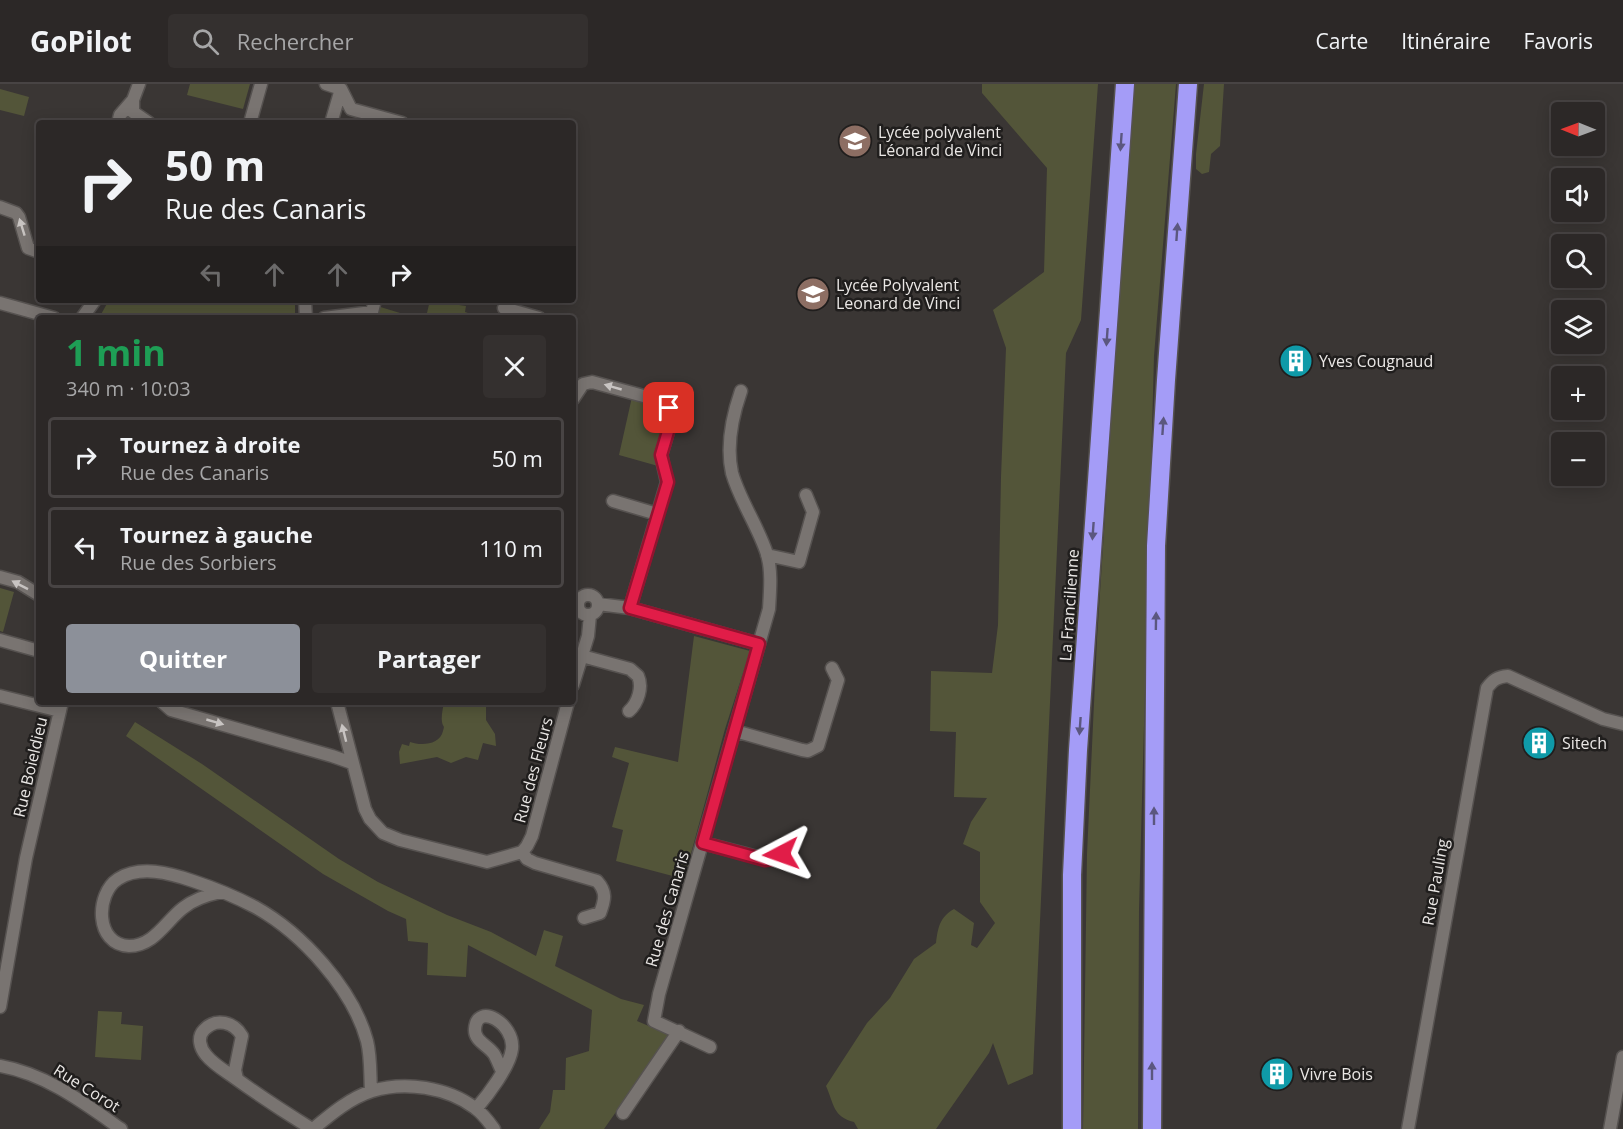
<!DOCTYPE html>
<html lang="fr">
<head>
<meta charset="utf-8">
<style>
  body { margin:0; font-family:"Open Sans",sans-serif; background:#34302f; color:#f1f3f6; height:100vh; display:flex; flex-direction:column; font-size:22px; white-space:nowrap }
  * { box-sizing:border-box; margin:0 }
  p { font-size:20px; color:#a6a6a7 }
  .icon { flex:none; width:33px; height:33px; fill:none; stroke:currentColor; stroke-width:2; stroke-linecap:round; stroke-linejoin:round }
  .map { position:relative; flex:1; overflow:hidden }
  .details { position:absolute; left:36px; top:231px; width:540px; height:390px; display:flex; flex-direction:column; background:#2c2827; border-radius:6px; box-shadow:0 3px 15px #0003,0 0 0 2px #484444 }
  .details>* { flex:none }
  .guide { position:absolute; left:36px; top:36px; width:540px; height:183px; border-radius:6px; box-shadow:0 3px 15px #0003,0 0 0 2px #484444; background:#2c2827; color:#f1f3f6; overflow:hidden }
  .needle { width:39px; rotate:271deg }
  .tools { position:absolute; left:1551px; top:18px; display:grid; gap:12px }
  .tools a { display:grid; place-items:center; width:54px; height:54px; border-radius:6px; background:#2c2827; box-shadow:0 3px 15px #0003,0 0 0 2px #484444; font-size:30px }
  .pin { position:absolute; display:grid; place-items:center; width:51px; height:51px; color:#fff; margin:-26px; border-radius:12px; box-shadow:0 3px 9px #0006 }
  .me { position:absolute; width:66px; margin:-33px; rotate:266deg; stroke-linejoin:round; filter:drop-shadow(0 0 4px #0008) }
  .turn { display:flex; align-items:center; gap:21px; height:126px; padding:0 30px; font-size:27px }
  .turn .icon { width:78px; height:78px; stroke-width:2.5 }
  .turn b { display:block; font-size:42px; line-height:51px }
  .lanes { display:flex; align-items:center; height:57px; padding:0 30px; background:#0003; justify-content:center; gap:30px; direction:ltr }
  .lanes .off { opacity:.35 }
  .round { display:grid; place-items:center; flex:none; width:63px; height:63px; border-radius:6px; background:#34302f }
  .headline { display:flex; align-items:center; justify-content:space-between; height:102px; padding:0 30px }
  h1 { font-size:36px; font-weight:700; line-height:45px; color:#1e9e55 }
  .primary-button { display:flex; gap:12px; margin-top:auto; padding:12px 30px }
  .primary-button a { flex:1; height:69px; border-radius:6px; background:#8c9099; color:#fff; font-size:24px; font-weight:700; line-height:69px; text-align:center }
  .primary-button a+a { background:#34302f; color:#f1f3f6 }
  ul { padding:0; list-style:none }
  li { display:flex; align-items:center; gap:18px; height:81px; margin:0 12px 9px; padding:0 18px; border:3px solid #484444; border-radius:6px }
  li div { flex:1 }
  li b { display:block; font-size:22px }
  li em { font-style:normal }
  header { display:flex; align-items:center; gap:36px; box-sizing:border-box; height:84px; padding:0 30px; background:#2c2827; border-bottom:2px solid #484444 }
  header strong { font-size:28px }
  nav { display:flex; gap:33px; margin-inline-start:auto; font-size:21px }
  .search { width:420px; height:54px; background:#34302f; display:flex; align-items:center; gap:15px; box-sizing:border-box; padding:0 21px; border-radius:6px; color:#a6a6a7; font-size:22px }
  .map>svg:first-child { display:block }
  .green { fill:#535539 }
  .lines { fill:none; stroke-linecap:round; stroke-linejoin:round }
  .street-casing { stroke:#565250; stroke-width:15 }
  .highway-casing { stroke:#565250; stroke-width:21 }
  .street { stroke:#797471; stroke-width:12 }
  .highway { stroke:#a49cf7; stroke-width:18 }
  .oneway { fill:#5b577f }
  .oneway2 { fill:#c8c4c2 }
  .route-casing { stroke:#92132f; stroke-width:15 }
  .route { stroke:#e11d48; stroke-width:10 }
  .labels { text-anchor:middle; stroke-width:5; stroke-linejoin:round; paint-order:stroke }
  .poi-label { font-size:16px; fill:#eae7e5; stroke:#201e1d; text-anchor:start }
  .street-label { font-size:16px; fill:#eae7e5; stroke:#201e1d }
</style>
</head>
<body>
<header>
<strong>GoPilot</strong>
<div class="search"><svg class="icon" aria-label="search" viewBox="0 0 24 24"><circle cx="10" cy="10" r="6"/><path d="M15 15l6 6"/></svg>Rechercher</div>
<nav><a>Carte</a><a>Itinéraire</a><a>Favoris</a></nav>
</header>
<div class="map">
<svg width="1623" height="1045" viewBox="0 0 1623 1045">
  <rect width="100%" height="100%" fill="#3a3634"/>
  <path class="green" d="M190,0H250L243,25L187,11Z
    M982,0H1098L1081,236L1066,269L1033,990L1008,1001L993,959L989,969L936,1045H858L854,1038C833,1033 834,1020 826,1002L867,939L890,914L914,875L936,859C938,843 940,833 954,825L974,839L971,861L977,864L995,839L980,818V768L963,760L971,738L987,714L954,713L956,648L930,647L931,587L992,589L998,541L1001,393L1006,264L993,226L1044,188L1047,84L982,9Z
    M1133,0H1176L1154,272L1139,826L1138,1045H1083L1087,770L1097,555Z
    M1204,0H1224L1220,62L1211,70L1209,88L1202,90L1196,85V70Z
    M0,5L29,13L24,32L0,26Z
    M109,216H295V234H99Z
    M430,216H460L459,221L466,222L465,228L474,231L473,234H376L372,228L374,221L413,233L427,229Z
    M632,313C641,316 653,317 660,321C672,329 660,369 658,382L619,371Z
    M0,504L14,508L3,548L0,547Z
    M694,552L750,567L725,645L684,795L616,777L623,746L612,743L629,679L612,673L615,663L678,678Z
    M444,618H486V636L495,650L496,662L483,659L478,676L466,673L451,679L437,673L400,680L399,668L402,660L409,662L410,658C421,662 440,661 443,647C445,640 443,644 442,638C441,632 443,624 444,618Z
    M135,638L202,680L339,775L378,798L447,831L491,848L536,872L544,846L563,852L555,882L621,915L644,921L637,937L670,951L604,1045H539L550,1028L553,1006H565L566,974L589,967L592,926L468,861L466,893L427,891L428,859L408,857L406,835L388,827L323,790L126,652Z
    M98,927L122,928L121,940L143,942L141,976L95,973Z"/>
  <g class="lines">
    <g class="street-casing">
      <path id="street" d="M139,0L133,16V28L149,39
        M326,0L341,5L351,25L402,39
        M118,39L120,31L133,16
        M250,39L261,0
        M331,39L341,5
        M0,123L16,129L19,133L28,164L39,168
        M305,216L306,234
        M0,219L54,234
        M504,224L539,234
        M372,228L375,216
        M82,234L95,216
        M324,234L372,228
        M573,315L583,300L592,298L662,317L669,324L672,334L661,371L667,398L630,524
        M613,417L657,430
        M767,471L799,478L813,428L806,411
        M0,493L18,498L39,511
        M578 521a10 10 0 1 1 20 0a10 10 0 1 1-20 0Z
        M598,520L630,524L759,560
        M0,556L39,567
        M582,572L630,585L638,592C643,603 638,619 629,627
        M573,601L588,552L590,531
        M0,612L60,627
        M162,618L171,626L332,672L352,679
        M337,618L365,725L370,735L383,749L400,756L487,778L522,768L527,762L532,752L568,618
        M735,647L802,666L808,667L818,662L838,596L832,584
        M703,759L765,775H773L781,770
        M522,768L527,775L535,779L597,797C607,808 605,816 600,829L584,834
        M221,808C207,811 194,815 183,824C166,837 154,862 129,862C95,861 95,810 118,795C140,781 170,789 193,797C214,804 236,813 255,823C302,849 353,905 367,957C371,973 370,991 371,1007
        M0,923L26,774L62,618
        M710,963L654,937L659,910L769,525C770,508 772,487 767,470C758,442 740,417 732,389C726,362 732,333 741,307
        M0,982C46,990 84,1019 121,1045
        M237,995L235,986L242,952C234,938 216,933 204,946C197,953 200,964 206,971C213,980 225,987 235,994C260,1012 286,1029 312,1045
        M476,1025C488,1011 510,982 512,965C515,940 477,917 475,945C474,957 488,961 494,970C497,975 499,981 502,987
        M623,1029L679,947
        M313,1045C331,1030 350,1014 372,1007C405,997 447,1003 475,1024C482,1029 489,1038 494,1045
        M1408,1045L1487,604C1493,596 1497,593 1508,592L1603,635L1623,640
        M1610,1045L1623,973"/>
    </g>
    <g class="highway-casing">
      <path id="highway" d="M1072,1045V791L1078,666L1125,0
        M1152,1045L1156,462L1166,296L1188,0"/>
    </g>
    <use href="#street" class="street"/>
    <use href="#highway" class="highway"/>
  </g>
  <defs><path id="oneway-solid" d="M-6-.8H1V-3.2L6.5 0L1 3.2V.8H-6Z" transform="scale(1.5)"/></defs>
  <g class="oneway">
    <use href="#oneway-solid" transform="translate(1121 58) rotate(94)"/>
    <use href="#oneway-solid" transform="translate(1177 148) rotate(-86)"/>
    <use href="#oneway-solid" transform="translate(1107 253) rotate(94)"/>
    <use href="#oneway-solid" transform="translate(1163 342) rotate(-86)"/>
    <use href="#oneway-solid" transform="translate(1093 447) rotate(94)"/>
    <use href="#oneway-solid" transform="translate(1156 537) rotate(-89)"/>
    <use href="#oneway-solid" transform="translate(1080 642) rotate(94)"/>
    <use href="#oneway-solid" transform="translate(1154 732) rotate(-90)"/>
    <use href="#oneway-solid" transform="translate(1152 987) rotate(-90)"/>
  </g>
  <g class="oneway2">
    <use href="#oneway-solid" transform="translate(22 143) rotate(-107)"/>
    <use href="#oneway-solid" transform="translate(613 303) rotate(-164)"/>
    <use href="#oneway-solid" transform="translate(20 501) rotate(-153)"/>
    <use href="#oneway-solid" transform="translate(215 638) rotate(16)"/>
    <use href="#oneway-solid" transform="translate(344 649) rotate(-104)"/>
  </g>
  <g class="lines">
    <g class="route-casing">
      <path id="route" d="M669,324L672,334L661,371L668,398L630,524L759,560L703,759L765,776L773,775L781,770"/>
    </g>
    <use href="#route" class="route"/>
  </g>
  <defs>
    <g id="school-disc" transform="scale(1.725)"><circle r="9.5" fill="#8d6e63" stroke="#201e1d"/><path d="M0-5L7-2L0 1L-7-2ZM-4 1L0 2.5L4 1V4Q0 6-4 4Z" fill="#fff"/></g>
    <g id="building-disc" transform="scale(1.725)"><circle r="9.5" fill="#0f9aa8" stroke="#201e1d"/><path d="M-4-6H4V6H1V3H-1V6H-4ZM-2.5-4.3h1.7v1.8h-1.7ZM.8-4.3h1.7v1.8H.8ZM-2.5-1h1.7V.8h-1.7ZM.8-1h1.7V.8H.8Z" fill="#fff"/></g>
  </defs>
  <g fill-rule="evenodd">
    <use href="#school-disc" x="855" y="57"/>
    <use href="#school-disc" x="813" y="210"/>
    <use href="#building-disc" x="1296" y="277"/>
    <use href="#building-disc" x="1539" y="659"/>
    <use href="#building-disc" x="1277" y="990"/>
  </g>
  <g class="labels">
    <g class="poi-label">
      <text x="878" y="54">Lycée polyvalent<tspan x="878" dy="18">Léonard de Vinci</tspan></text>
      <text x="836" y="207">Lycée Polyvalent<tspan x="836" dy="18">Leonard de Vinci</tspan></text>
      <text x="1319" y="283">Yves Cougnaud</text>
      <text x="1562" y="665">Sitech</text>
      <text x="1300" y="996">Vivre Bois</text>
    </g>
    <g class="street-label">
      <text transform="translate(1069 521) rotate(-86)" y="6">La Francilienne</text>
      <text transform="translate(30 683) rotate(-77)" y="6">Rue Boieldieu</text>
      <text transform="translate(533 686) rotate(-75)" y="6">Rue des Fleurs</text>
      <text transform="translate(1435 798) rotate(-80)" y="6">Rue Pauling</text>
      <text transform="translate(667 825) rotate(-74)" y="6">Rue des Canaris</text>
      <text transform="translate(87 1004) rotate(32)" y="6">Rue Corot</text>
    </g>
  </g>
</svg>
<div class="tools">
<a><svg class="needle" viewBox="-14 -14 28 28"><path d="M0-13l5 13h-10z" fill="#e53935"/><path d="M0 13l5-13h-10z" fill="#a6a6a7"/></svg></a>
<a><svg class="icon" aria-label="sound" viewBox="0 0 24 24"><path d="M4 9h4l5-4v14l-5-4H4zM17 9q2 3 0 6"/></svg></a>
<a><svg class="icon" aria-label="search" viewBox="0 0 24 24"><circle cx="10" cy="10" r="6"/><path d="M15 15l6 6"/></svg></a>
<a><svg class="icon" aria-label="layers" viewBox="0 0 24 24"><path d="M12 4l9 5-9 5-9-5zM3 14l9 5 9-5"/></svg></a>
<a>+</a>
<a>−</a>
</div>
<div class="pin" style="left:669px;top:324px;background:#d93025"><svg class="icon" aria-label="arrive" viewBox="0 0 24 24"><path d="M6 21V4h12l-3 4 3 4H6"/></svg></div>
<svg class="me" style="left:781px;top:770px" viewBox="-20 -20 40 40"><path d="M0-17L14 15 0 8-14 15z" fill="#e11d48" stroke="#fff" stroke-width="4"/></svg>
<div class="guide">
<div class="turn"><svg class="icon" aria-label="right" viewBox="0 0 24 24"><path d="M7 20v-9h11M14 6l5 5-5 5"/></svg><div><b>50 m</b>Rue des Canaris</div></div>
<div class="lanes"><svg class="icon off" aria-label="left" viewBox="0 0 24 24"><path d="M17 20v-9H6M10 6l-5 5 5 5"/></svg><svg class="icon off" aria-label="ahead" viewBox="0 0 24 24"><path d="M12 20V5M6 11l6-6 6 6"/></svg><svg class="icon off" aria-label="ahead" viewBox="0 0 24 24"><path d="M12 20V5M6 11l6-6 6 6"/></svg><svg class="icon" aria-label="right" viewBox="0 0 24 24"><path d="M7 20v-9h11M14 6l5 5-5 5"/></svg></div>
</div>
<section class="details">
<div class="headline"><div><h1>1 min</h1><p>340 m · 10:03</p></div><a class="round"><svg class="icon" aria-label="close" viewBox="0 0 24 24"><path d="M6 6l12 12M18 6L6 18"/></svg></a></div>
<ul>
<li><svg class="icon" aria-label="right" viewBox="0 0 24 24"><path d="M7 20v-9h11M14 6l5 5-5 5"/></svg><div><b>Tournez à droite</b><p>Rue des Canaris</p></div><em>50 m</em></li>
<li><svg class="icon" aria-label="left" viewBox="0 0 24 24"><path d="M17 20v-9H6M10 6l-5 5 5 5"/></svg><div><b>Tournez à gauche</b><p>Rue des Sorbiers</p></div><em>110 m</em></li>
</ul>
<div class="primary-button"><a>Quitter</a><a>Partager</a></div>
</section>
</div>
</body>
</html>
